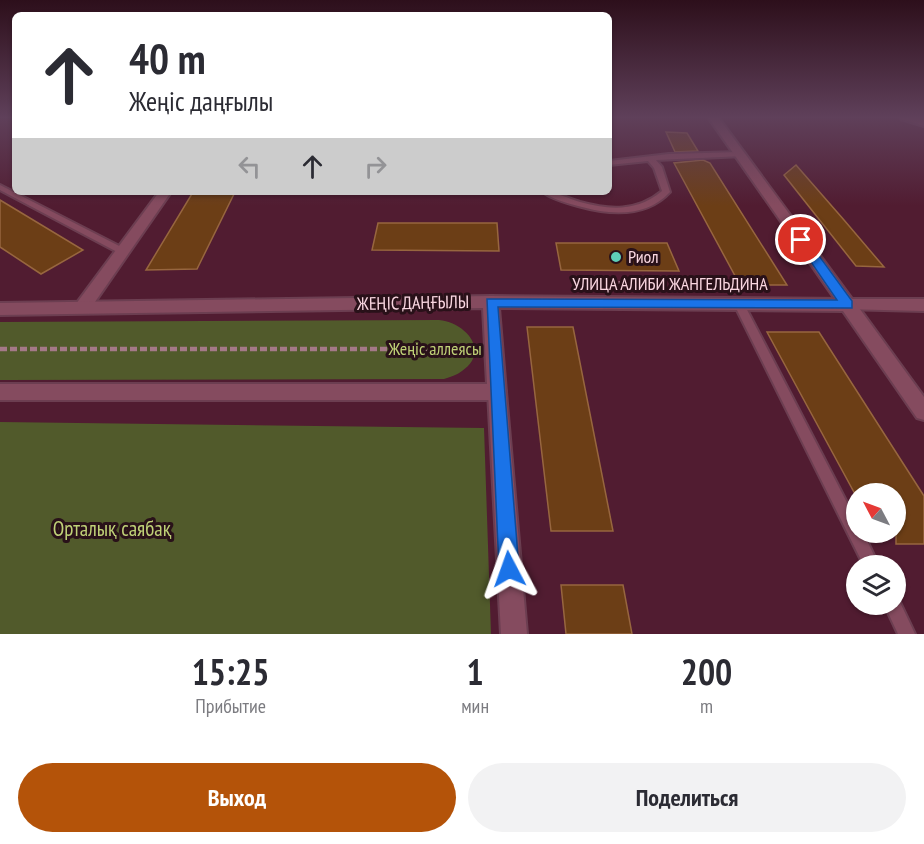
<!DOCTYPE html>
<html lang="ru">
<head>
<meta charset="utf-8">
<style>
  body { margin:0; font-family:"PT Sans Narrow",sans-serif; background:#f2f2f3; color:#2b2b33; height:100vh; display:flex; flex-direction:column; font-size:22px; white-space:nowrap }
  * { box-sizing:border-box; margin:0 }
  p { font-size:20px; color:#7c7c81 }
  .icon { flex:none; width:33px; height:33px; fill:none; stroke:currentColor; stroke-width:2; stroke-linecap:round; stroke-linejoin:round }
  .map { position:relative; height:634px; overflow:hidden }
  .panel { display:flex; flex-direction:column; background:#fff; flex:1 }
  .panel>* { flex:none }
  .guide { position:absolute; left:12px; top:12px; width:600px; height:183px; border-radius:9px; box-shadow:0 2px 4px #0004; background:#fff; color:#2b2b33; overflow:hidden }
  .needle { width:39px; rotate:311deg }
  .fabs { position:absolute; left:846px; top:483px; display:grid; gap:12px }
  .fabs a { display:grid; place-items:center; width:60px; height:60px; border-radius:50%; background:#fff; box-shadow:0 2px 4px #0004; font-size:30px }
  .pin { position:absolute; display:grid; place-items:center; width:51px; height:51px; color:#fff; margin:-26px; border:3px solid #fff; border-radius:50%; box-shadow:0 2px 6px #0007 }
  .me { position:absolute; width:66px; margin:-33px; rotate:356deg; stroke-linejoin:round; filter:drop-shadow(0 0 4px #0008) }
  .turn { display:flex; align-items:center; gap:21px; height:126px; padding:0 18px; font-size:27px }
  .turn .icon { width:78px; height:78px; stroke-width:2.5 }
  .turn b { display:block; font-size:42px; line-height:51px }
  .lanes { display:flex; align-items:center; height:57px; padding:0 18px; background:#0003; justify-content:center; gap:30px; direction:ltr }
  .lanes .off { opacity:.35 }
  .eta { display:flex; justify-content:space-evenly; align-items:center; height:102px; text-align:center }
  .eta b { font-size:36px; font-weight:600; line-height:42px }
  .action { display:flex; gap:12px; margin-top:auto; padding:12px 18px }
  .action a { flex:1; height:69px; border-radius:36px; background:#b45309; color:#fff; font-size:24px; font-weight:600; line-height:69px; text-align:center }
  .action a+a { background:#f2f2f3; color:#2b2b33 }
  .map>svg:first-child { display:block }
  .green { fill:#515a2b }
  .building { fill:#6c3e16; stroke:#97663f; stroke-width:1.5 }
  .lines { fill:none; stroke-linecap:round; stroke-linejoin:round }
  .service-casing { stroke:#6c3e51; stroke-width:4 }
  .minor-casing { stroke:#6c3e51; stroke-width:4 }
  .tertiary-casing { stroke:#6c3e51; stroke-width:4 }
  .secondary-casing { stroke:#6c3e51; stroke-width:4 }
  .path-far1 { stroke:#a57988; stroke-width:3; stroke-dasharray:4.5 2; stroke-linecap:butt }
  .path { stroke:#a57988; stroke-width:4.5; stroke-dasharray:7 3; stroke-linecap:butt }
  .service { fill:#854b5f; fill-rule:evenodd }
  .minor { fill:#854b5f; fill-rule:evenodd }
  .tertiary { fill:#854b5f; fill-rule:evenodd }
  .secondary { fill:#854b5f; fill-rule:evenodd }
  .route { fill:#1a73e8; stroke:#114b97; stroke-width:1.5 }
  .poi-dot { fill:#5eceb8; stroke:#291119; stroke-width:2 }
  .labels { text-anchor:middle; stroke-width:6; stroke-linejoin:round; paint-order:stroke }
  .poi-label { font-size:18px; fill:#fad7e1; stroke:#291119; text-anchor:start }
  .street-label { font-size:18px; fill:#fad7e1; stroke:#291119 }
  .park-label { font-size:18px; fill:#bfd177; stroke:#291119 }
  .near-park-label { font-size:21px; fill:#bfd177; stroke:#291119 }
</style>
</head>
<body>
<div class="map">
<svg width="924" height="634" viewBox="0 0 924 634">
  <rect width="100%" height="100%" fill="#511c31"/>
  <path class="green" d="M439,320C467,323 490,352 462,371C457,375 450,377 444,379L0,380V322Z
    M0,422L484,428L491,634H0Z"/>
  <path class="building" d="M666,132L687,133L698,151L675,152Z
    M703,160L710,163L787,285H740L674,163Z
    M796,165L844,220L884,267L856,266L784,175Z
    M193,192H235L197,269L146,270Z
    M0,200L83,250L41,274L0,247Z
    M378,223H497L499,251L372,250Z
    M556,243H667L679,271L561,270Z
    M527,327H573L613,531H551Z
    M767,332H819L924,496V544H896V494H855Z
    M561,585H623L632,634H566Z"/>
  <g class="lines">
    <g class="service-casing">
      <path id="service" d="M740,152L744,154L743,156L656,160L662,167L670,192C646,218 610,215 578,206C566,203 552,199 543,192C556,192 567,198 580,202C609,210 637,212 662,191L654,168L648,161L609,165V161L669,154Z
        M0,185L127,250L129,252L127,254H121L0,190Z
        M739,300L744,304L856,520V532H863L879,566H864L734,304Z
        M896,597L898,598L915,634H898L884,604H896Z"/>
    </g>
    <g class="minor-casing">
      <path id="minor" d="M900,117L924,120V126L901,119Z
        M159,192H171L88,312H76L74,308L76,304Z"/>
    </g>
    <g class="tertiary-casing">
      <path id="tertiary" d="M708,117H718L852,299H924V311L842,309Z
        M497,384L504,386L506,392L527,634H501L488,392L490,386Z"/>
    </g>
    <g class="secondary-casing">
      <path id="secondary" d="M491,296L848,299L854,301L924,397V420L917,418L843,311L499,308L506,392L504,398L497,400H0V384H487L483,308L0,315V303Z"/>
    </g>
    <path class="path-far1" d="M586,282L642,283"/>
    <path class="path" d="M0,349H473"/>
    <use href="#service" class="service"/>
    <use href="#minor" class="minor"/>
    <use href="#tertiary" class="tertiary"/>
    <use href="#secondary" class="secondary"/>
  </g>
  <linearGradient id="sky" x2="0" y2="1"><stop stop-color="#2d0f1b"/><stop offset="0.57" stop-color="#5f405a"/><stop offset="1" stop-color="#5f405a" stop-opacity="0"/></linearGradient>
  <rect width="924" height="206" fill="url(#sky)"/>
  <path class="route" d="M801,237L806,238L852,301V308L498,307L519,569L516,576L509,579L502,576L499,569L487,299L837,300L796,240Z"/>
  <circle class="poi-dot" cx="616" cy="257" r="6"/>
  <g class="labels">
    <g class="poi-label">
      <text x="628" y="263">Риол</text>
    </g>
    <g class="street-label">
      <text x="670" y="290">УЛИЦА АЛИБИ ЖАНГЕЛЬДИНА</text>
      <text transform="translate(413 303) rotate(-1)" y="6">ЖЕҢІС ДАҢҒЫЛЫ</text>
    </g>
    <g class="park-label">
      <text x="435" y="355">Жеңіс аллеясы</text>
    </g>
    <g class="near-park-label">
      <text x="112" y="536">Орталық саябақ</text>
    </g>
  </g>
</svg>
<div class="fabs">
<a><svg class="needle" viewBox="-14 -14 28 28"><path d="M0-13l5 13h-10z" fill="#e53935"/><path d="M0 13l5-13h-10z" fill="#7c7c81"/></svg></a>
<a><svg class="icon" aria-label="layers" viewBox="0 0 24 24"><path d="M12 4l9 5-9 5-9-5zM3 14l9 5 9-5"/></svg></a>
</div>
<div class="pin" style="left:801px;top:240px;background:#d93025"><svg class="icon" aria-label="arrive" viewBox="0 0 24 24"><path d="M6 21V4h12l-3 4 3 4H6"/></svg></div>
<svg class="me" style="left:509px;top:569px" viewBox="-20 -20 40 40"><path d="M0-17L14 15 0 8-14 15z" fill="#1a73e8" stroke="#fff" stroke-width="4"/></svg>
<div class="guide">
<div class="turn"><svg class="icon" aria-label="ahead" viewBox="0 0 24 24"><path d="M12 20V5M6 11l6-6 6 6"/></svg><div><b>40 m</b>Жеңіс даңғылы</div></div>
<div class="lanes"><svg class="icon off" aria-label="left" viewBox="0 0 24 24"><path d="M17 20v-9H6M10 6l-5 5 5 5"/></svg><svg class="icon" aria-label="ahead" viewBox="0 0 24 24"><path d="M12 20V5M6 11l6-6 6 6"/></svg><svg class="icon off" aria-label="right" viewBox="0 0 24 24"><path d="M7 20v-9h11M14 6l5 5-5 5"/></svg></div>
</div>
</div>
<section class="panel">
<div class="eta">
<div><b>15:25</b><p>Прибытие</p></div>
<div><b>1</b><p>мин</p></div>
<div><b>200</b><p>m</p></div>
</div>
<div class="action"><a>Выход</a><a>Поделиться</a></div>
</section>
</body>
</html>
